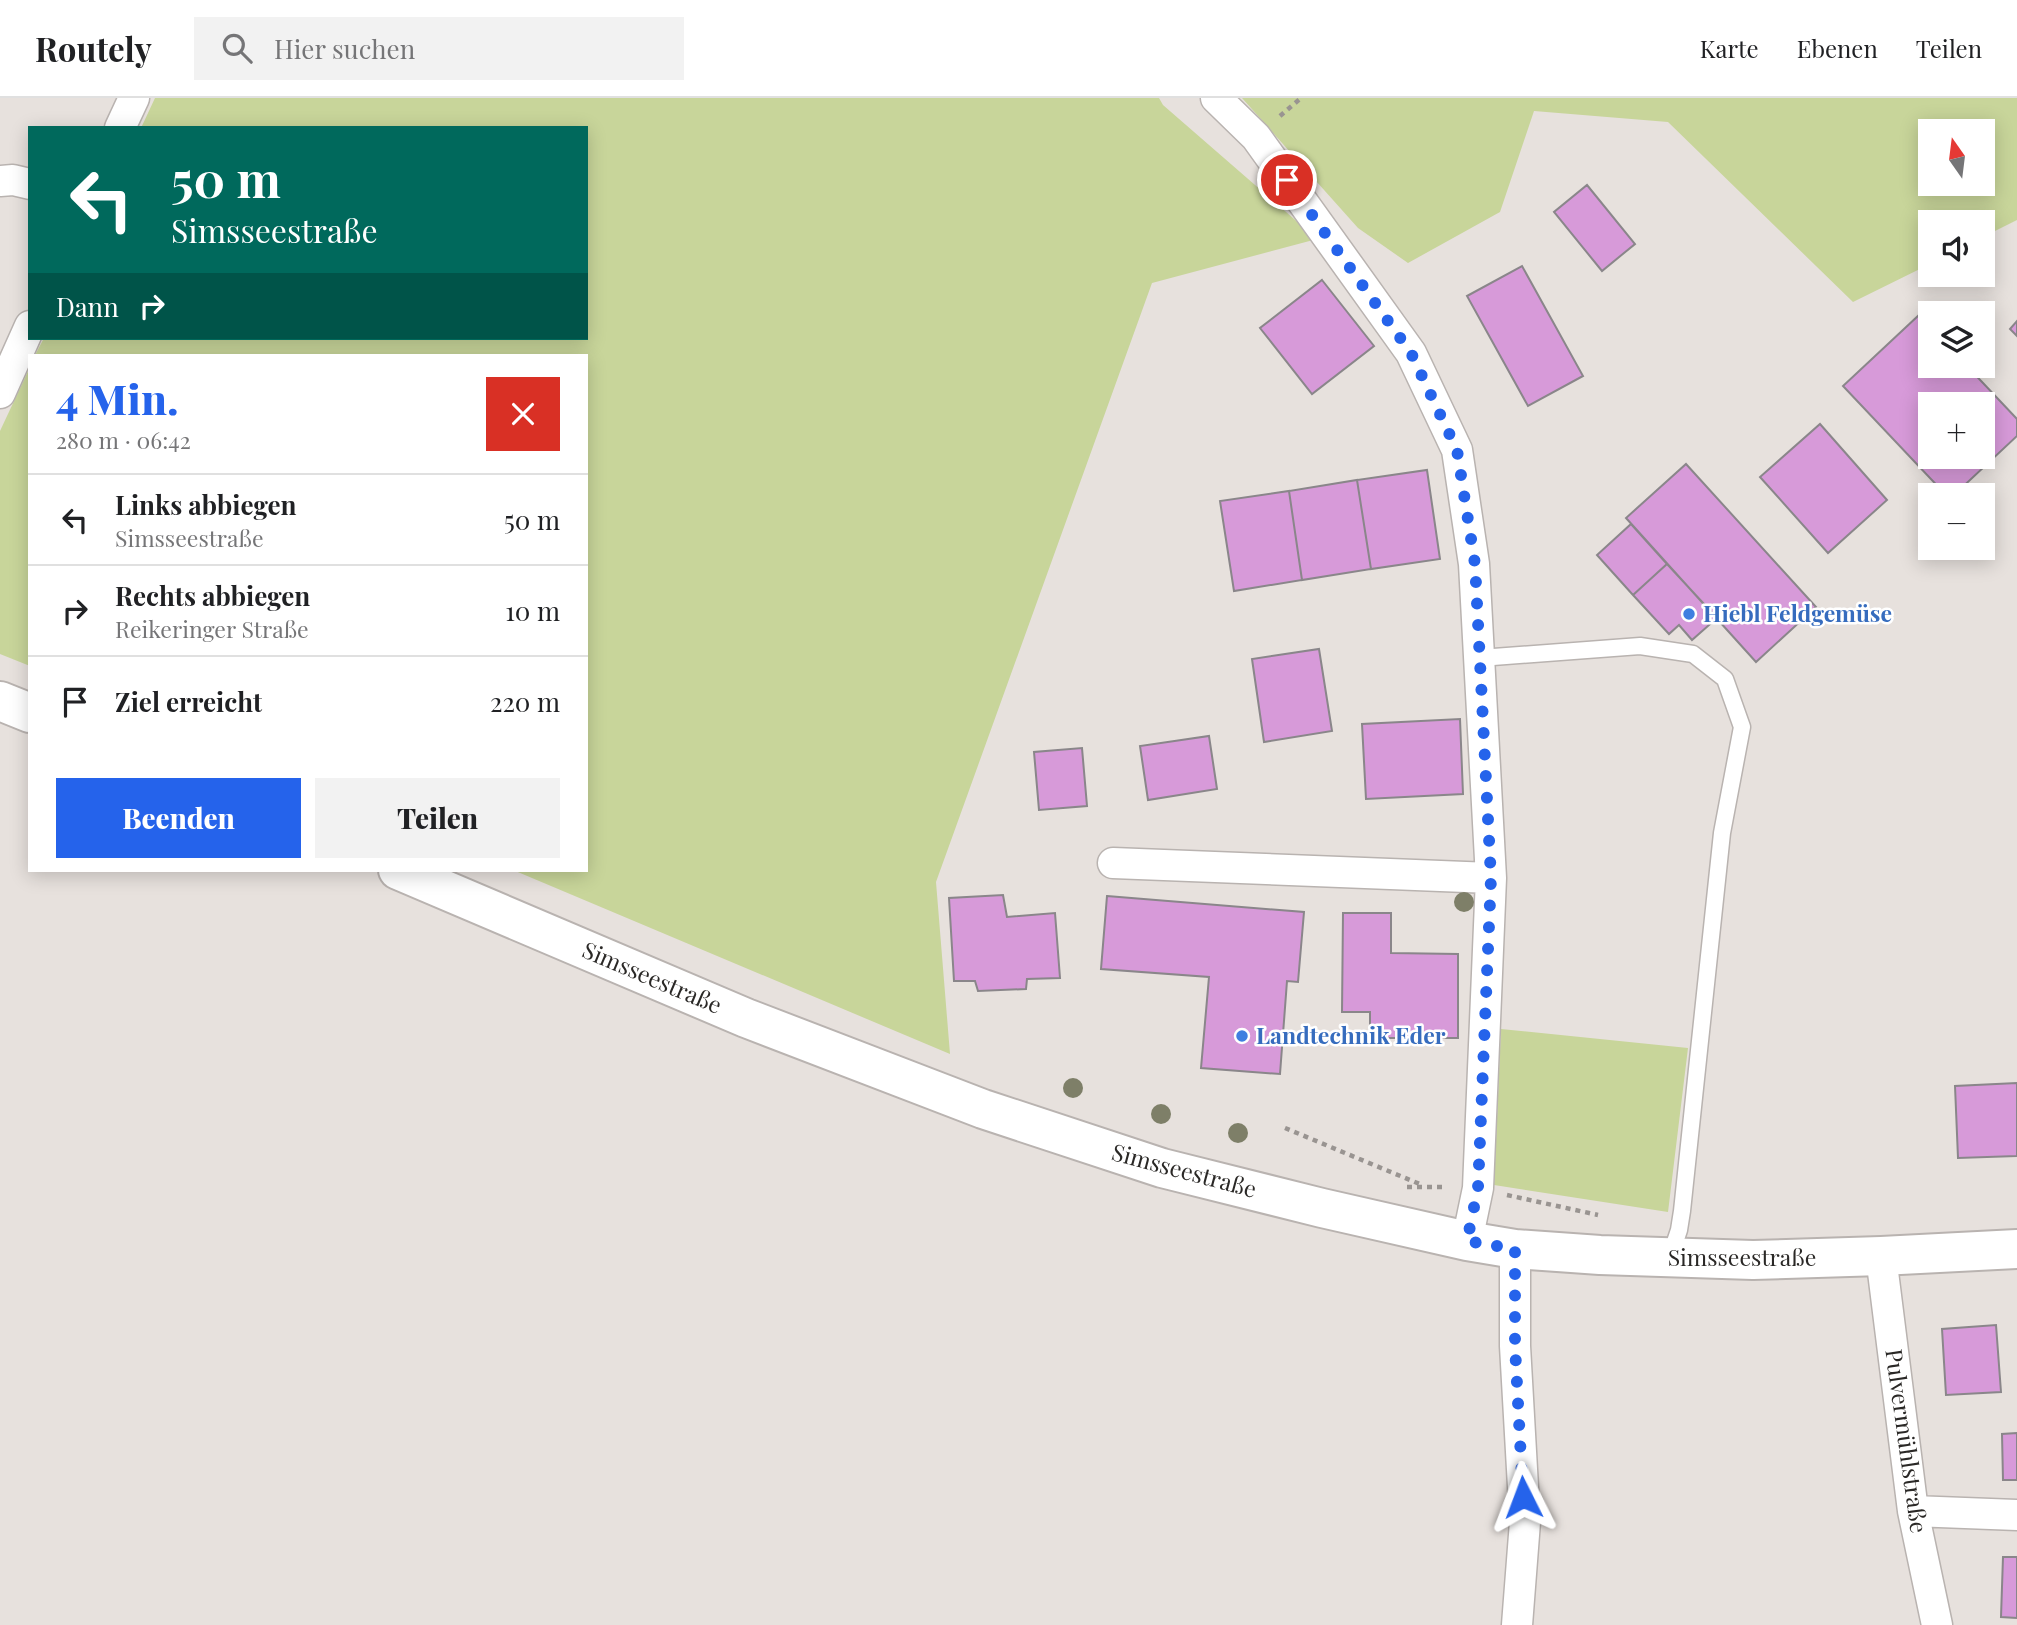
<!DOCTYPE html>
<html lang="de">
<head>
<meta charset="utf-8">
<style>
  body { margin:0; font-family:"Playfair Display",serif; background:#f2f2f2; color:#202124; height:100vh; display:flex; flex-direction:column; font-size:26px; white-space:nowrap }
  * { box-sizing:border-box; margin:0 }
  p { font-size:23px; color:#757577 }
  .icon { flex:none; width:38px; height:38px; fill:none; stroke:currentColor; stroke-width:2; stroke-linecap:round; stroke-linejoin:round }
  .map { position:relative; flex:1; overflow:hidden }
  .details { position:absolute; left:28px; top:256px; width:560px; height:518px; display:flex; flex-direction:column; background:#fff; border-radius:0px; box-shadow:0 4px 18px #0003 }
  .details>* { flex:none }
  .hud { position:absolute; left:28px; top:28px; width:560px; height:214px; border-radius:0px; box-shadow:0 4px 18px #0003; background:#00695c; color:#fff; overflow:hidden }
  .needle { width:46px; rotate:346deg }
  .controls { position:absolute; left:1918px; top:21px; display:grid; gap:14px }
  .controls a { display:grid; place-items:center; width:77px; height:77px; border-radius:0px; background:#fff; box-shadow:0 4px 18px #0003; font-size:35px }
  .pin { position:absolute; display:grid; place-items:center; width:60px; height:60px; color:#fff; margin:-30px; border:4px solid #fff; border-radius:50%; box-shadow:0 2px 7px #0007 }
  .me { position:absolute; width:77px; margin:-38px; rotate:357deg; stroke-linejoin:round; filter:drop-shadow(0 0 5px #0008) }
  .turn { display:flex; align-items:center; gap:24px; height:147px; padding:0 28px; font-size:32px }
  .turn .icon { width:91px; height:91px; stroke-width:2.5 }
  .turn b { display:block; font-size:49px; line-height:60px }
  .then { display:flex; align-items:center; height:66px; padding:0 28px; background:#0003; gap:14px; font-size:26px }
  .round { display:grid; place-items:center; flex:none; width:74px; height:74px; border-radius:0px; background:#f2f2f2 }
  .headline { display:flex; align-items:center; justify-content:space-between; height:119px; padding:0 28px }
  h1 { font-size:42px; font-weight:800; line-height:52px; color:#2563eb }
  .action { display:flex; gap:14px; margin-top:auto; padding:14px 28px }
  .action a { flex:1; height:80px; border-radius:0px; background:#2563eb; color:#fff; font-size:28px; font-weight:800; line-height:80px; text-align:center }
  .action a+a { background:#f2f2f2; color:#202124 }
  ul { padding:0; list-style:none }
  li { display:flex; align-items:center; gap:21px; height:91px; padding:0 28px; border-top:2px solid #e0e0e0 }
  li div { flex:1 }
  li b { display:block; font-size:26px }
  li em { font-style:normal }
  header { display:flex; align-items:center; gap:42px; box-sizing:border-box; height:98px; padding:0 35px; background:#fff; border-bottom:2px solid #e0e0e0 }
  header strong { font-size:33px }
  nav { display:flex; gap:38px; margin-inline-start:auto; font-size:24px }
  .search { width:490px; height:63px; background:#f2f2f2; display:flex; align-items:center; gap:18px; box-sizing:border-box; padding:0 24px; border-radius:0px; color:#757577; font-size:26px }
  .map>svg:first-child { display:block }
  .green { fill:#c8d59a; fill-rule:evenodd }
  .building { fill:#d79ad9; stroke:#8a868a; stroke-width:2; fill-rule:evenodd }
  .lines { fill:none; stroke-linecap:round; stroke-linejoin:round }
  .service-casing { stroke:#b9b3b0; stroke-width:19 }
  .minor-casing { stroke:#b9b3b0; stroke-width:33 }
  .secondary-casing { stroke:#b9b3b0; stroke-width:42 }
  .path { stroke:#999491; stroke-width:4.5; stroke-dasharray:5 5; stroke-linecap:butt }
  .service { stroke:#fff; stroke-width:16 }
  .minor { stroke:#fff; stroke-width:30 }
  .secondary { stroke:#fff; stroke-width:38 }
  .tree { fill:#7e7f68 }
  .route { stroke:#2563eb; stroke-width:12; stroke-dasharray:0 21.6 }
  .shop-dot { fill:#3f7fe0; stroke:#fff; stroke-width:2.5 }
  .labels { text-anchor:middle; stroke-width:5; stroke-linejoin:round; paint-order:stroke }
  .shop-label { font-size:23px; font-weight:bold; fill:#366cbe; stroke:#fff; text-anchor:start }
  .street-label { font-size:23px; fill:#2a2826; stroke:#fff }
</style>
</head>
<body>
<header>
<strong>Routely</strong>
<div class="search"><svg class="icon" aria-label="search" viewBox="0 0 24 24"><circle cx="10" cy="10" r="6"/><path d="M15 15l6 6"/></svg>Hier suchen</div>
<nav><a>Karte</a><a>Ebenen</a><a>Teilen</a></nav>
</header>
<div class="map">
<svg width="2017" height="1527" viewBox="0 0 2017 1527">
  <rect width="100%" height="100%" fill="#e7e1dd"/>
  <path class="green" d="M155,0H1159L1163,7L1317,141L1152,185L936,784L950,956L513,772H586V257H35L44,240H586V30H141Z
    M1242,0H2017V122L1983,139V124H1930V166L1853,204L1668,24L1534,13L1500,114L1408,165L1358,130ZM1930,33H1983V86H1930Z
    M30,269V568L0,556V333Z
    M1501,931L1688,950L1668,1114L1494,1087Z"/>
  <path class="building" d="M1587,87L1635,146L1602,173L1554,114Z
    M1522,168L1583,278L1528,308L1467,198Z
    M1322,182L1374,248L1312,296L1260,230Z
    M1919,217L1930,229V268H1967L2017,321V338L1954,397H1946L1843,288ZM1930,306H1983V359H1930Z
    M2017,223V238L2010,231Z
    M1820,326L1887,402L1828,455L1760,379Z
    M1686,366L1816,509L1756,564L1626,420Z
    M1427,372L1440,461L1371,471L1357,382Z
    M1357,382L1371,471L1302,482L1289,393Z
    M1289,393L1302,482L1234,493L1220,403Z
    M1631,426L1667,466L1633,497L1597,457Z
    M1667,466L1717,520L1692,542L1679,527L1669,536L1633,497Z
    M1319,551L1332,633L1264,644L1252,561Z
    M1460,621L1463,696L1366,701L1362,626Z
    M1209,638L1217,691L1148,702L1140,648Z
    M1082,650L1087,708L1039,712L1034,654Z
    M1003,797L1007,819L1055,815L1060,880L1027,881L1026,891L978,893L975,883H954L949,800Z
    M1107,798L1304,814L1298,884L1287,883L1280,976L1201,970L1209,879L1101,871Z
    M1343,815H1391V855L1458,856V940H1370V914H1342Z
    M2017,985V1058L1958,1060L1955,988Z
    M1996,1227L2001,1294L1946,1297L1942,1231Z
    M2017,1335V1382H2003L2002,1336Z
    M2003,1459H2017V1520L2001,1519Z"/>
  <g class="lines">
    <g class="service-casing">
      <path id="service" d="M1480,560L1640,548L1693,556L1725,581L1742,629L1722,735L1682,1113L1679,1132L1670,1159"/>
    </g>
    <g class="minor-casing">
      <path id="minor" d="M1216,0L1256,39L1411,255L1457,352L1474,466L1491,780L1478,1090L1467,1143
        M120,30L134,0
        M0,83L13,82L30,86
        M0,295L30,228
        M1113,765L1491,780
        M1515,1151V1248L1525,1424L1517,1527
        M1881,1158L1913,1413L1937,1527
        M1913,1413L2017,1417"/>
    </g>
    <g class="secondary-casing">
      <path id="secondary" d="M0,603L30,615
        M398,772L746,920L983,1011L1162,1070L1322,1110L1467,1143L1515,1151L1600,1157L1753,1162L1881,1158L2017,1151"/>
    </g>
    <path class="path" d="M1280,18L1301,0
      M1285,1030L1422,1087
      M1407,1089H1447
      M1507,1097L1598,1117"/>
    <use href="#service" class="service"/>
    <use href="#minor" class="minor"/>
    <use href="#secondary" class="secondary"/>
  </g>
  <g class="tree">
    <circle cx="1464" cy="804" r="10"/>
    <circle cx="1073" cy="990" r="10"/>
    <circle cx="1161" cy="1016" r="10"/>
    <circle cx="1238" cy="1035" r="10"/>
  </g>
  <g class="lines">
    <path class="route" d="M1287,82L1411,255L1457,352L1475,466L1491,780L1478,1090L1467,1143L1515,1151V1248L1523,1399"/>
  </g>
  <g class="shop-dot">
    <circle cx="1689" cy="516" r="7"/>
    <circle cx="1242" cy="938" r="7"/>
  </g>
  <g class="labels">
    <g class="shop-label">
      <text x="1703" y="524">Hiebl Feldgemüse</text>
      <text x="1256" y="946">Landtechnik Eder</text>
    </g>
    <g class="street-label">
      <text transform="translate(652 880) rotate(23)" y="8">Simsseestraße</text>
      <text transform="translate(1184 1073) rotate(15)" y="8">Simsseestraße</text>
      <text x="1742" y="1168">Simsseestraße</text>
      <text transform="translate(1906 1343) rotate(82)" y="8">Pulvermühlstraße</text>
    </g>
  </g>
</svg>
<div class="controls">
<a><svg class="needle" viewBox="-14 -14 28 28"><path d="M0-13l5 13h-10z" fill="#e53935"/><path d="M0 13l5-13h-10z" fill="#757577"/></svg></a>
<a><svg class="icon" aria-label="sound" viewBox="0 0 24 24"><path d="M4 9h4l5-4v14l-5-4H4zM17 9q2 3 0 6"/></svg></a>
<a><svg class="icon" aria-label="layers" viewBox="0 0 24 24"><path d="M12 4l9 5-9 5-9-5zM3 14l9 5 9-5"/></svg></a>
<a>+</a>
<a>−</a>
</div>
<div class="pin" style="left:1287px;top:82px;background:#d93025"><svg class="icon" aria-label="arrive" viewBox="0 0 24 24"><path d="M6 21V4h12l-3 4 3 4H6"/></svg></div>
<svg class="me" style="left:1523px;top:1399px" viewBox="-20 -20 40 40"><path d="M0-17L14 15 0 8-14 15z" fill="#2563eb" stroke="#fff" stroke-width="4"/></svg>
<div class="hud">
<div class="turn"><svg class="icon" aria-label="left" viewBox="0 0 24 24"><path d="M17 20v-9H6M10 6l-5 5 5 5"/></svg><div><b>50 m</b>Simsseestraße</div></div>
<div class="then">Dann<svg class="icon" aria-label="right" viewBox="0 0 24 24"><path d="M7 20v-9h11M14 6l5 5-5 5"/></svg></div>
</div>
<section class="details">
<div class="headline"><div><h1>4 Min.</h1><p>280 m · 06:42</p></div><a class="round" style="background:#d93025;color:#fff"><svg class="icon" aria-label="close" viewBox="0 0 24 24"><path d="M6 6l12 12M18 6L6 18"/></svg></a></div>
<ul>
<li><svg class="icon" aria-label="left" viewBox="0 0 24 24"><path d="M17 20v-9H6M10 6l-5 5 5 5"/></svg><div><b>Links abbiegen</b><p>Simsseestraße</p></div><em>50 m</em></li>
<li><svg class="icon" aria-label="right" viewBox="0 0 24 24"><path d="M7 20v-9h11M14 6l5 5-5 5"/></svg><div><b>Rechts abbiegen</b><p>Reikeringer Straße</p></div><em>10 m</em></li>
<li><svg class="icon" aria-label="arrive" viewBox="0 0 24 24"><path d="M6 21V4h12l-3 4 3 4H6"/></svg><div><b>Ziel erreicht</b></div><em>220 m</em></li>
</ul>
<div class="action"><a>Beenden</a><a>Teilen</a></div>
</section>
</div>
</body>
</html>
